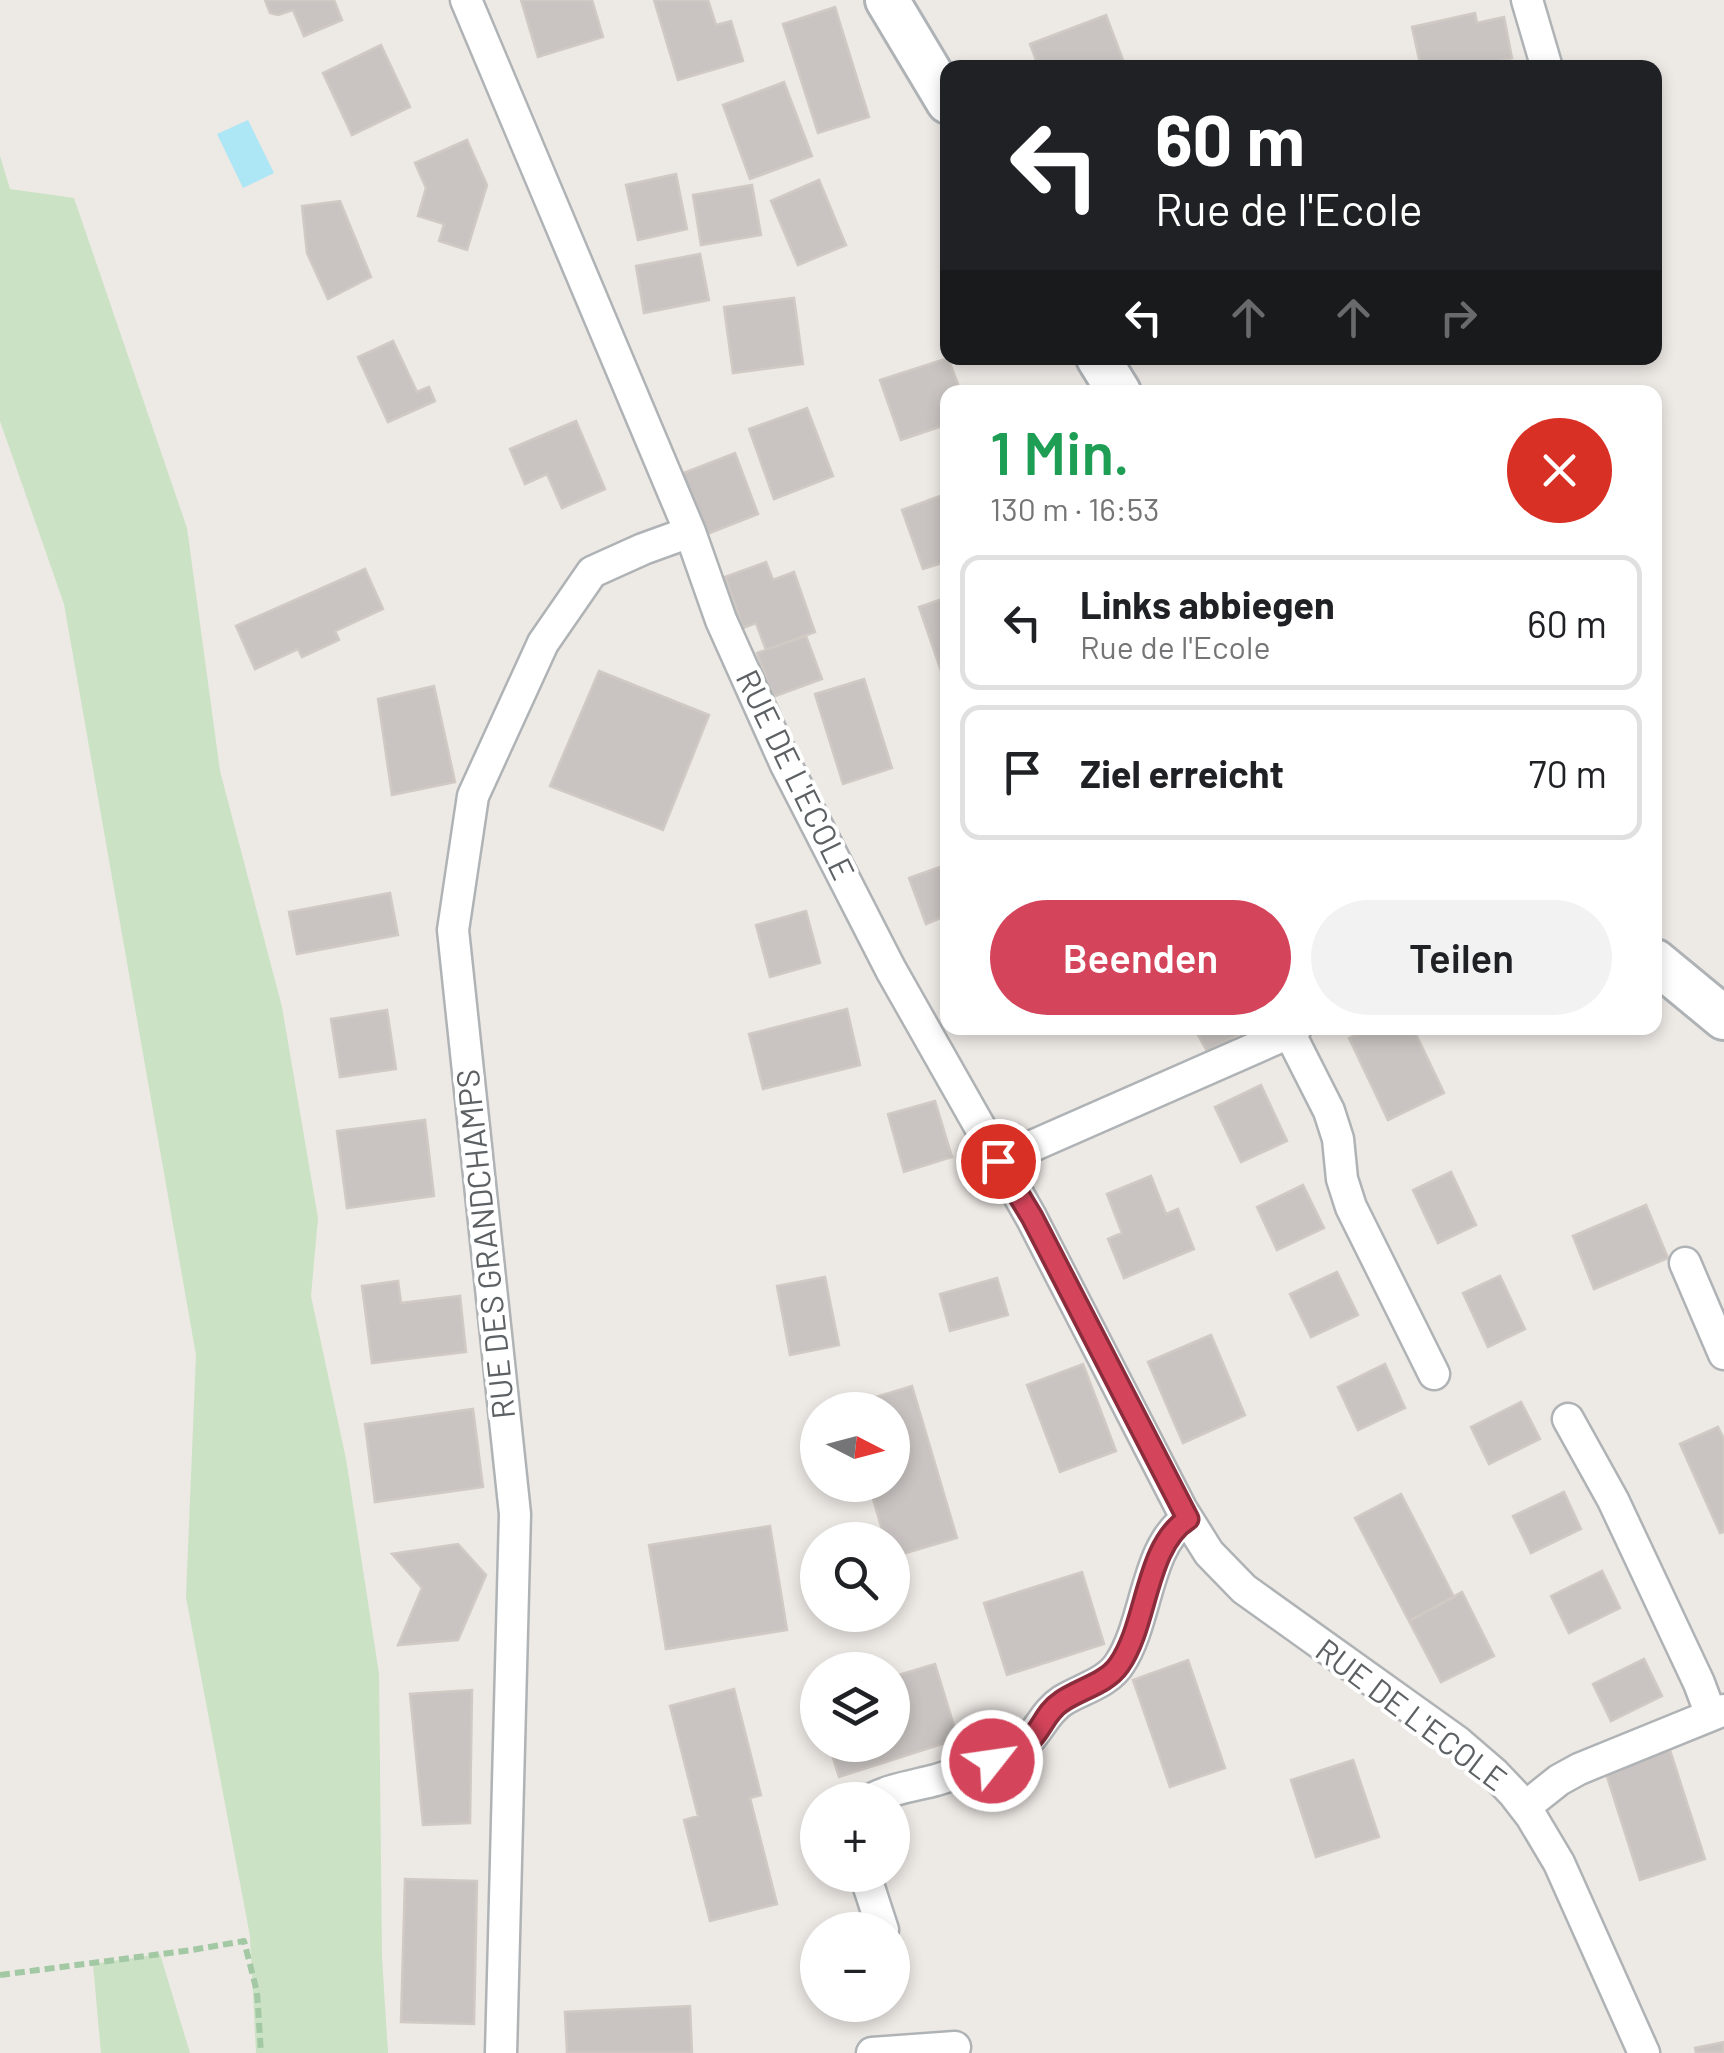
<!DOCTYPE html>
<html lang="de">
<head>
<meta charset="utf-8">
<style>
  body { margin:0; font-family:Barlow,sans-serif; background:#f2f2f2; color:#202124; height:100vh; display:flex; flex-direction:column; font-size:38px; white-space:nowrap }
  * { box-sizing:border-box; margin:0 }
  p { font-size:32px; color:#757577 }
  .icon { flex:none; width:55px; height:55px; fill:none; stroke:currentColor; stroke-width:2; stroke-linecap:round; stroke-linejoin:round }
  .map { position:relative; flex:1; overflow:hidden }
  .panel { position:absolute; left:940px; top:385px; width:722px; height:650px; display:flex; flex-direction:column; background:#fff; border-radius:20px; box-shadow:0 5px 15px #0003 }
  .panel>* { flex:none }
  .guide { position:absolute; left:940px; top:60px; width:722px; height:305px; border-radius:20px; box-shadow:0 5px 15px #0003; background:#202124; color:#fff; overflow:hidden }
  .needle { width:65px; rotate:96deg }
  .controls { position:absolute; left:800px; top:1392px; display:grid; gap:20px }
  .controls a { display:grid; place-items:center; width:110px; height:110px; border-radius:50%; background:#fff; box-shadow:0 5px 15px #0003; font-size:50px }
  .pin { position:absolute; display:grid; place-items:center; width:85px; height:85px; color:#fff; margin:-42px; border:5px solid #fff; border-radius:50%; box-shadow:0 2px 10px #0007 }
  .me { position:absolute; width:110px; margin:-55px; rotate:60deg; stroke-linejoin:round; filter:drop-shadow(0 0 8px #0008) }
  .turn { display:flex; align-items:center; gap:35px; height:210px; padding:0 50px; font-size:45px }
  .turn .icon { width:130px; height:130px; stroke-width:2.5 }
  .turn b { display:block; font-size:70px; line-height:85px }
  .lanes { display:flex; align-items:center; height:95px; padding:0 50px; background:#0003; justify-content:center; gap:50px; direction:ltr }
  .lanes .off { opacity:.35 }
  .round { display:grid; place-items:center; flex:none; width:105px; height:105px; border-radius:52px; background:#f2f2f2 }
  .head { display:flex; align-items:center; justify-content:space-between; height:170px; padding:0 50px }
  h1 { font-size:60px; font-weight:600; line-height:75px; color:#1e9e55 }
  .cta { display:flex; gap:20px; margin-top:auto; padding:20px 50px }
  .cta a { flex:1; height:115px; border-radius:60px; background:#d4445b; color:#fff; font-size:40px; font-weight:600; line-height:115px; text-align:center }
  .cta a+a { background:#f2f2f2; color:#202124 }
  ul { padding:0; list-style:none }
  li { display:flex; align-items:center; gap:30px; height:135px; margin:0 20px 15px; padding:0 30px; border:5px solid #e0e0e0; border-radius:20px }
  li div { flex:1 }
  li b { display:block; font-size:38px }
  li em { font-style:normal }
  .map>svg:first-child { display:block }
  .green { fill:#cbe2c4 }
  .water { fill:#ade6f5 }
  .building { fill:#c9c4c1; stroke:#d1cac4; stroke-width:2.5 }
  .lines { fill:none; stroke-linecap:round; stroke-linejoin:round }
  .street-casing { stroke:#b0b3b5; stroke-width:35 }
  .secondary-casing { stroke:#afb3b6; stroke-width:48 }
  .path { stroke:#a3c9a4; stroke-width:6; stroke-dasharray:10 5; stroke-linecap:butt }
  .street { stroke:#fff; stroke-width:30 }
  .secondary { stroke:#fff; stroke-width:42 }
  .route-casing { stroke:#8a2c3b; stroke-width:25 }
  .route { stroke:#d4445b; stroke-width:18 }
  .labels { text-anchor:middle; stroke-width:8; stroke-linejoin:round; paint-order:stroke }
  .street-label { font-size:32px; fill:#5d6163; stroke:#fff }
</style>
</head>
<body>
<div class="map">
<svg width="1724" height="2053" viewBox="0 0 1724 2053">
  <rect width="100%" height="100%" fill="#ede9e5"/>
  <path class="green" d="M0,156L10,189L74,198L187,528L220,771L282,1007L318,1218L311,1296L346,1459L379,1674L382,1958L388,2053H256L250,1936L186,1597L196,1355L64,604L0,421Z
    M160,1954L190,2053H101L93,1964Z"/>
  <path class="water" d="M248,120L274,173L243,188L217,134Z"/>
  <path class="building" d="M265,0H334L342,20L304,36L293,10L278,15L270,13Z
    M521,0H592L603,37L538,57Z
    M654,0H708L716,25L731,21L743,61L678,80Z
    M835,7L869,117L818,133L783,24Z
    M1475,13L1477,23L1504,17L1512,58L1471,68H1421L1412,27Z
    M1106,15L1123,60L1104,68H1039L1030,44Z
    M381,45L410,107L352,135L323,73Z
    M784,82L812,156L750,179L723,105Z
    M467,140L487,185L467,250L439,241L444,224L418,216L426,188L415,163Z
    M676,174L687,229L638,240L626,185Z
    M819,180L846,245L798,265L771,201Z
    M752,185L761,235L701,245L693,195Z
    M340,201L371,277L328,299L307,253L302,206Z
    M700,254L709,300L644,313L636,266Z
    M794,298L803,364L733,373L724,307Z
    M393,341L417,392L429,387L435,401L388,422L358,357Z
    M948,358L961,392H948V424L901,440L880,380Z
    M807,408L833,476L774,499L749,429Z
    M576,421L605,489L562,508L547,474L525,484L510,449Z
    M735,453L758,514L705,535L681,474Z
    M948,493V561L923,569L902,510Z
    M766,562L773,580L794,572L815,632L766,650L756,623L743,628L725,577Z
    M365,569L383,609L335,631L339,640L302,657L298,649L255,669L236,626Z
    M948,597V691L919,607Z
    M806,636L822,679L773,697L757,653Z
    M599,671L709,715L663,830L550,786Z
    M864,679L892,768L843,784L815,694Z
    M434,686L455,782L392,795L378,699Z
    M948,864V915L926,924L909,878Z
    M390,893L398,935L297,954L289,912Z
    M806,911L820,963L770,977L756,925Z
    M847,1009L860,1065L763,1089L749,1034Z
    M387,1010L396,1069L340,1077L331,1019Z
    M1194,1028H1250L1207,1051Z
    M1370,1028H1413L1444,1093L1388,1120L1349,1038Z
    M1261,1085L1287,1141L1241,1162L1215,1107Z
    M935,1101L952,1157L904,1172L888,1114Z
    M425,1120L434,1196L347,1208L337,1131Z
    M1451,1172L1476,1225L1438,1243L1413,1190Z
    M1151,1176L1166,1214L1178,1209L1194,1249L1124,1278L1108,1239L1122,1233L1107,1194Z
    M1303,1185L1324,1228L1277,1250L1257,1207Z
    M1646,1205L1668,1258L1594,1289L1573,1236Z
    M1337,1272L1358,1315L1311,1337L1290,1294Z
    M1500,1276L1525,1329L1488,1347L1463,1293Z
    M825,1277L839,1345L790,1355L777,1286Z
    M997,1278L1008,1315L950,1331L940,1294Z
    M398,1281L401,1303L460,1296L466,1352L372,1363L362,1286Z
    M1211,1335L1245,1415L1183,1443L1148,1362Z
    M1083,1364L1116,1451L1060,1472L1027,1385Z
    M1385,1364L1405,1408L1358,1430L1338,1387Z
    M912,1386L957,1538L892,1557V1540H885L869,1485H892V1410H847L846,1406Z
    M1521,1402L1540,1439L1489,1464L1471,1427Z
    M473,1409L483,1487L375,1502L365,1424Z
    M1718,1427L1724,1439V1532L1720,1533L1680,1444Z
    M1564,1492L1581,1529L1531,1553L1513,1516Z
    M1401,1494L1454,1597L1409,1621L1355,1518Z
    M770,1526L787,1630L666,1649L649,1545Z
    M458,1544L486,1575L458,1640L398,1645L422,1588L392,1554Z
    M1602,1571L1620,1608L1569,1633L1551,1596Z
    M1082,1572L1104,1644L1007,1675L984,1603Z
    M1462,1592L1494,1656L1441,1682L1409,1621Z
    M1644,1659L1662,1696L1611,1721L1593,1684Z
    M1188,1660L1225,1768L1170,1787L1133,1680Z
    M935,1664L958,1739L839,1777L829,1745H892V1677Z
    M734,1689L761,1795L750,1798L777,1904L710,1921L684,1820L698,1816L670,1706Z
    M472,1690L470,1823L423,1825L410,1694Z
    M1668,1744L1705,1859L1640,1880L1603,1764Z
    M1353,1760L1379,1837L1316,1857L1291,1780Z
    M405,1879L477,1881L474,2024L401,2022Z
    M690,2006L692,2053H567L565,2012Z
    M1724,2042V2053H1696L1695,2048Z"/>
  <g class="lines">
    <g class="street-casing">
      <path id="street" d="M466,0L690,532L721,620L786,765L891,970L1031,1217L1182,1510L1209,1553L1244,1589L1458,1742L1494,1773L1514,1794L1531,1816L1559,1863L1644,2053
        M1527,0L1547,68
        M1287,1028L1329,1111L1338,1139L1342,1179L1351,1207L1434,1374
        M998,1161L1280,1037L1296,1028
        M1685,1263L1724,1354
        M1568,1419L1613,1500L1699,1683L1711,1715
        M870,1800C890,1789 913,1786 936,1780C963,1772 990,1762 1015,1750C1037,1739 1042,1714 1062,1701C1081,1689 1108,1683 1120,1663C1147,1623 1146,1545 1187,1519
        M1525,1807L1559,1780L1579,1769L1724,1710
        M865,1875L883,1930
        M501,2053L515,1514L453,930L473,796L543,643L592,572L643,549L690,532
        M872,2053L955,2047"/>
    </g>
    <g class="secondary-casing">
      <path id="secondary" d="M887,0L948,102
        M1098,358L1119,392
        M1655,961L1724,1018"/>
    </g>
    <path class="path" d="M0,1975L192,1950L244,1941L257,1992L261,2053"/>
    <use href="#street" class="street"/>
    <use href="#secondary" class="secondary"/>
  </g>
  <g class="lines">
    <g class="route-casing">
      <path id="route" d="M992,1761C1006,1754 1021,1749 1032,1738C1043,1726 1047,1711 1061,1702C1079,1689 1106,1684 1119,1665C1148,1624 1145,1546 1188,1519L1032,1217L998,1161"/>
    </g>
    <use href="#route" class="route"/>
  </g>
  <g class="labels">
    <g class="street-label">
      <text transform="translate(795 775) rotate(64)" y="11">RUE DE L'ECOLE</text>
      <text transform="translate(486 1244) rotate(-96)" y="11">RUE DES GRANDCHAMPS</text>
      <text transform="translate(1411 1715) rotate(37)" y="11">RUE DE L'ECOLE</text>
    </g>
  </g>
</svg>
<div class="controls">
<a><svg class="needle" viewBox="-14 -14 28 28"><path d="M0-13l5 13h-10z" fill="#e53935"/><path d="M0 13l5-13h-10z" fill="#757577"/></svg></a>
<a><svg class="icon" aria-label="search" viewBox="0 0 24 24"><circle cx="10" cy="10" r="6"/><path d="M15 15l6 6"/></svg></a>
<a><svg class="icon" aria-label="layers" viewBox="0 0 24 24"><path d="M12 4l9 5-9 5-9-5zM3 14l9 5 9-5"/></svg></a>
<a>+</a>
<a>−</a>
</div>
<div class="pin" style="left:998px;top:1161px;background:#d93025"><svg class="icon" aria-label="arrive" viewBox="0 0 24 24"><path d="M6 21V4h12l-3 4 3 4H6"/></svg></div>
<svg class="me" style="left:992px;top:1761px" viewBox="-20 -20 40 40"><circle r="17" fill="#d4445b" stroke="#fff" stroke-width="3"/><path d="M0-11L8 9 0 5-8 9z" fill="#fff"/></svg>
<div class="guide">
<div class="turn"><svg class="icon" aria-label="left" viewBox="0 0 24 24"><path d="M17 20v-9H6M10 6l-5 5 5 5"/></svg><div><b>60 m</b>Rue de l'Ecole</div></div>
<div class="lanes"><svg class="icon" aria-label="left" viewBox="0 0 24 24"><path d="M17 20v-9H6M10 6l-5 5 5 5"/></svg><svg class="icon off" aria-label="ahead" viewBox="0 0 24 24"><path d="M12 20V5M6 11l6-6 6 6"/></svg><svg class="icon off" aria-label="ahead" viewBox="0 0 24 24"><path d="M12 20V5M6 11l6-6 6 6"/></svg><svg class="icon off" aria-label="right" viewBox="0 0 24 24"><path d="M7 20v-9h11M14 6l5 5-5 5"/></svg></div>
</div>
<section class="panel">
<div class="head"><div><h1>1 Min.</h1><p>130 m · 16:53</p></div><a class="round" style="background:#d93025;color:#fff"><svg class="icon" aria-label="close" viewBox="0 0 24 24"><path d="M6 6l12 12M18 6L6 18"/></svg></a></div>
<ul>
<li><svg class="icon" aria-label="left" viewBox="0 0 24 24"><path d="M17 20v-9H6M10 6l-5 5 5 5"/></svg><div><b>Links abbiegen</b><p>Rue de l'Ecole</p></div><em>60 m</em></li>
<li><svg class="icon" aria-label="arrive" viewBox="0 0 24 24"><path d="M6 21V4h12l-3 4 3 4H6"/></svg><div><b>Ziel erreicht</b></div><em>70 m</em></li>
</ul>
<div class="cta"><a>Beenden</a><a>Teilen</a></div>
</section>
</div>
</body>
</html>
